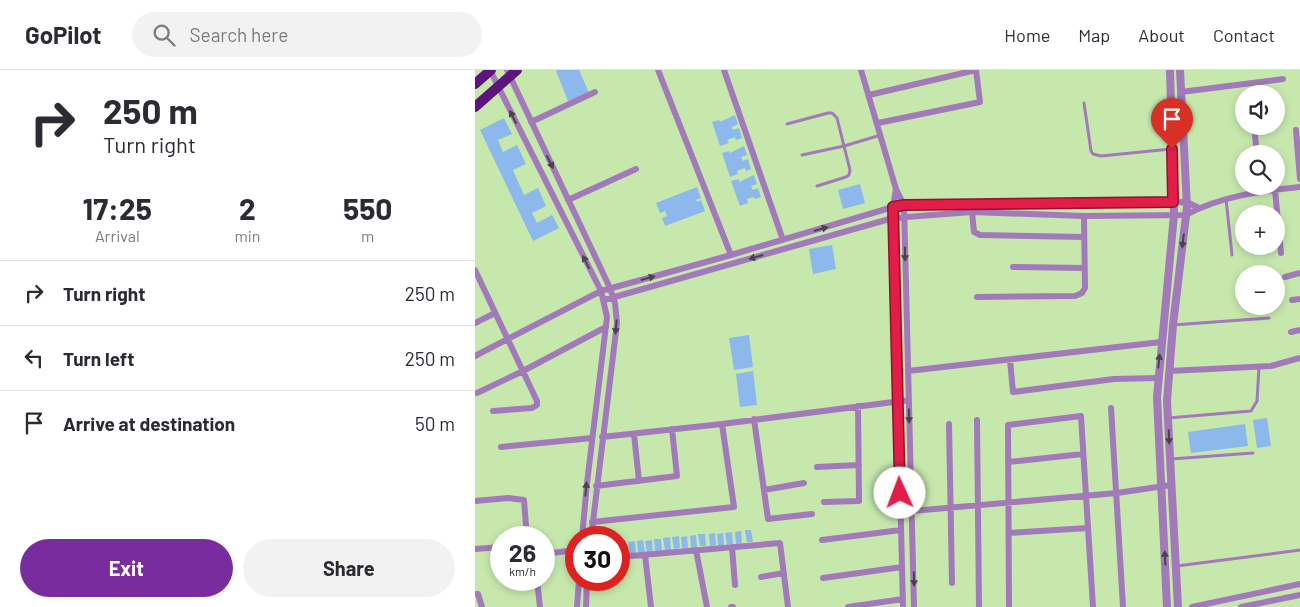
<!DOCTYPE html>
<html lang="en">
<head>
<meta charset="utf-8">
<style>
  body { margin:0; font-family:Barlow,sans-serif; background:#f2f2f3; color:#2b2b33; height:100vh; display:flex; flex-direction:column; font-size:19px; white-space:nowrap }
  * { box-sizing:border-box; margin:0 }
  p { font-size:16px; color:#7c7c81 }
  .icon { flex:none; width:28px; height:28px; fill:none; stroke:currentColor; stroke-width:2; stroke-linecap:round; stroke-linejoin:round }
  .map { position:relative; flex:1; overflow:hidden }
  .drawer { display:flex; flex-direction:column; background:#fff; width:475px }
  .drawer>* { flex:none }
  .guide { background:#fff; color:#2b2b33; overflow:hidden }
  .controls { position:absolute; left:760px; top:15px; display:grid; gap:10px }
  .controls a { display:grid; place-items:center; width:50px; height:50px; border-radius:50%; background:#fff; box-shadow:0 2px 8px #0003; font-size:25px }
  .speed { position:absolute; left:15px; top:456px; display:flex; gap:10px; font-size:25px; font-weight:700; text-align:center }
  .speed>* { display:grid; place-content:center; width:65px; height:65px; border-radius:50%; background:#fff; box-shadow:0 2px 8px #0003; line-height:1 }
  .speed small { font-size:12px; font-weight:400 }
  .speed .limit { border:8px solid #d22; background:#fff; color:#111 }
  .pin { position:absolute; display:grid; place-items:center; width:42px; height:42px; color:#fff; margin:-51px -21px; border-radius:50% 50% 50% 0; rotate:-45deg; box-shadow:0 0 5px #0007 }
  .pin .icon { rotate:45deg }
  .me { position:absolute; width:55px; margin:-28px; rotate:358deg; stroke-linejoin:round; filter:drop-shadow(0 0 4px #0008) }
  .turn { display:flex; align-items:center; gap:18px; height:105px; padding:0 20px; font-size:22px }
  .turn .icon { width:65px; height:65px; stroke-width:2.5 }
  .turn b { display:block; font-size:35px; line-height:42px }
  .eta { display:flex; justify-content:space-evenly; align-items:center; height:85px; text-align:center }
  .eta b { font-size:30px; font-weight:700; line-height:35px }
  .button { display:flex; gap:10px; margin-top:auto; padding:10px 20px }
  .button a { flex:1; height:58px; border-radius:30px; background:#792c9e; color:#fff; font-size:20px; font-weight:700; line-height:58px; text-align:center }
  .button a+a { background:#f2f2f3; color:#2b2b33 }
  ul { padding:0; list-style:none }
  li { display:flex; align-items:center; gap:15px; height:65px; padding:0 20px; border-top:1px solid #e1e1e2 }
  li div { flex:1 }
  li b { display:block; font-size:19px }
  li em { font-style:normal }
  header { display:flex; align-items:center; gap:30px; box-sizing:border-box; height:70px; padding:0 25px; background:#fff; border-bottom:1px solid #e1e1e2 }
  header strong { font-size:24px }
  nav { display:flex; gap:28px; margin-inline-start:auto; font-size:18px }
  .search { width:350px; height:45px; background:#f2f2f3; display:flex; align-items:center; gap:12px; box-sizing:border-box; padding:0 18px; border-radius:28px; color:#7c7c81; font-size:19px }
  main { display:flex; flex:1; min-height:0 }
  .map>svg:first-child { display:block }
  .building { fill:#8cb8eb }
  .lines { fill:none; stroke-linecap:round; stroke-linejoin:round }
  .service { stroke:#a279b9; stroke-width:3 }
  .minor { stroke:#a279b9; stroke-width:6 }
  .tertiary { stroke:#a279b9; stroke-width:8 }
  .trunk { stroke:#5e147d; stroke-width:10 }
  .oneway { fill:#4a414e }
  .route-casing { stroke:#92132f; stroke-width:12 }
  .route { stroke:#e11d48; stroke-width:9 }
</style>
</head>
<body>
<header>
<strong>GoPilot</strong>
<div class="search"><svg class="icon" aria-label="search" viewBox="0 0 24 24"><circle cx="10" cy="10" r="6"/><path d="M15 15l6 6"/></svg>Search here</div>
<nav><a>Home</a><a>Map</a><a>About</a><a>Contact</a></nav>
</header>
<main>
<section class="drawer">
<div class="guide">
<div class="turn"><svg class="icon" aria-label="right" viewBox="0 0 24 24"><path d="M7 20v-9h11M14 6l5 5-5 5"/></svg><div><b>250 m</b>Turn right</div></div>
</div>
<div class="eta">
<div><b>17:25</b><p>Arrival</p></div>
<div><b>2</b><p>min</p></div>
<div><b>550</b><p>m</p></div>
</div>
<ul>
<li><svg class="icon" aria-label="right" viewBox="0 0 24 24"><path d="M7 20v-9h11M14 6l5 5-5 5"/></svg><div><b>Turn right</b></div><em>250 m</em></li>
<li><svg class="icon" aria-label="left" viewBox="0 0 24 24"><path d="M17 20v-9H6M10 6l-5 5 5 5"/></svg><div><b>Turn left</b></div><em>250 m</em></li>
<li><svg class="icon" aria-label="arrive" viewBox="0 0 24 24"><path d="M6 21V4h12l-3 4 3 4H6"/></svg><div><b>Arrive at destination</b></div><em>50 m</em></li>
</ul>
<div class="button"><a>Exit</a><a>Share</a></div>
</section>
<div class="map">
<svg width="825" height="537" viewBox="0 0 825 537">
  <rect width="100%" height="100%" fill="#c6e8ad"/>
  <path class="building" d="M83,0H104L114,23L93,31L81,1Z
    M260,45L263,54L257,57L258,60L264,58L267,68L261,70L260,67L252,70L254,73L245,76L237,52L244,50L245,52Z
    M29,48L37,64L23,70L28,82L42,75L51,94L38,100L49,125L63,118L71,136L57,143L62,153L77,145L84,158L58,171L5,60Z
    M269,76L272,85L266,87L268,91L273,89L276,99L271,101L270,98L262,101L263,104L255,107L247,83L254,81L255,83Z
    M279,105L282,114L276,116L278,120L283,118L286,127L280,129L279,127L272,129L273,133L265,136L256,111L264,109V112Z
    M385,114L390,133L368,139L363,120Z
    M222,117L226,128L221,130L222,132L226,130L230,141L190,156L187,148L192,146L190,141L185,143L181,133Z
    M357,175L361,199L338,204L334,179Z
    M274,265L278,297L259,300L254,268Z
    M278,301L282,335L265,337L261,304Z
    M792,348L796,376L782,378L778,350Z
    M770,354L773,376L716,383L713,362Z
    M270,460H276L278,472H272Z
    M266,461L267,473L261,474L260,462Z
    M257,462L258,474L252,475L250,463Z
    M240,463L241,475L235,476L234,464Z
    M248,463L249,475L243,476L242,464Z
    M223,464H230L231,476H225Z
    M221,465L222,477L216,478L215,466Z
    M204,466L205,478L199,479L197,467Z
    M212,466L213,478L207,479L206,467Z
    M195,467L196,480H190L188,468Z
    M179,469H186L187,481H180Z
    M168,470L170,482L163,483L162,471Z
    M177,470L178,482L172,483L170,471Z
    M151,471L152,484H146L144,472Z
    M160,471L161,483L155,484L153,472Z"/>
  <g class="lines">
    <path class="service" d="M609,33L616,81L618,84L626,86L696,79
      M312,54L353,43H357L362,48L375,100L374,105L371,107L342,116
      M327,85L369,76L406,65
      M751,129L757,185
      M698,255L794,248
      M693,348L776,341L782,331L784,297
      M696,389L778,383
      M702,496L825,480"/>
    <path class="minor" d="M15,0L126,221L132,247L112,413L107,468
      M32,0L135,218L140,233L142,253L116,468
      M183,0L256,185
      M249,0L308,170
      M386,0L421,119L429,135L439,537
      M706,22L808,9
      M394,25L501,0
      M56,52L120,22
      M403,53L505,32L501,0
      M821,60L825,109
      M780,66L782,84
      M421,119L418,137L428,537
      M800,120L806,183
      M93,130L161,99
      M497,142L499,162L505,165L608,167
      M538,197L609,198
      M0,200L62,331V335L57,338L18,341
      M810,207L825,203
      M502,227L600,226L607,223L610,218L609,146
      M129,230L418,148L497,142L609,146L711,145C745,126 787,121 825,117
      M817,230L825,229
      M0,253L20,243
      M816,262L825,260
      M0,286L126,221L256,185L418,137L429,135L712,132L724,138
      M535,290L538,322L639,309L683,308
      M433,301L686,272
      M694,301L796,296L825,288
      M2,323L48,301L131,257
      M636,338L648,537
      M279,349L293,449L337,444
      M502,350L504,537
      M474,354L477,513
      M159,364L164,411
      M127,367L247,354L434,330
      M26,377L117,368
      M533,392L608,384
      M342,397L384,395
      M121,416L202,406L197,359
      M289,420L329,413
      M0,431L33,428L49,430L52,468
      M349,432L384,431L383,336
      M437,441L642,423L696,415
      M117,452L259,437L247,354
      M534,463L613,458
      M347,470L426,460
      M257,477L260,515
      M0,479L26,477
      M221,480L232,537
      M69,484L101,480
      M170,485L176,537
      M144,487L305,473L313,537
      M286,507L309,503
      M348,508L427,497
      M62,510L65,537
      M0,524H3L7,537
      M102,537L104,510
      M111,537L112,510
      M256,537H258
      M373,537L428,529
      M534,537L533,355L606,346L618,537
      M717,537L825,514
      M766,537L825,525"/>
    <path class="tertiary" d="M692,537L682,327L699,145L695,0
      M703,537L692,331L698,255L712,137L705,0"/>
    <path class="trunk" d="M0,14L16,0
      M0,37L42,0"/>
  </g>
  <defs><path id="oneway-solid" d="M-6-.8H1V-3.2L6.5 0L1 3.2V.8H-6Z" transform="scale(1.25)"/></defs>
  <g class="oneway">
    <use href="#oneway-solid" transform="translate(38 47) rotate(-117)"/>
    <use href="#oneway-solid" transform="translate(75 92) rotate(64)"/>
    <use href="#oneway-solid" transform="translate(346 159) rotate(-16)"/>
    <use href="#oneway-solid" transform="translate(708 171) rotate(97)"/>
    <use href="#oneway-solid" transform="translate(430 184) rotate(89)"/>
    <use href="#oneway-solid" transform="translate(281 187) rotate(164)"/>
    <use href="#oneway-solid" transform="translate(111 192) rotate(-117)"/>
    <use href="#oneway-solid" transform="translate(173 208) rotate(-15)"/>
    <use href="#oneway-solid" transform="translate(141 257) rotate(95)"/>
    <use href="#oneway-solid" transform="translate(684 291) rotate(-84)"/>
    <use href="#oneway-solid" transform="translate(434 346) rotate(89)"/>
    <use href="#oneway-solid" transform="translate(694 367) rotate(88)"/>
    <use href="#oneway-solid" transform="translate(111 419) rotate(-85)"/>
    <use href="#oneway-solid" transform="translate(690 488) rotate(-93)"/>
    <use href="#oneway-solid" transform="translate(439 509) rotate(89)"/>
  </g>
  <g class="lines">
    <g class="route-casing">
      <path id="route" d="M425,423L418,137L429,135L698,132L697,79"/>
    </g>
    <use href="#route" class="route"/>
  </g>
</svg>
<div class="controls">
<a><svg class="icon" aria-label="sound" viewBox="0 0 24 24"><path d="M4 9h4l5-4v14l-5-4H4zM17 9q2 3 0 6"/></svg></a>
<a><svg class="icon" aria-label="search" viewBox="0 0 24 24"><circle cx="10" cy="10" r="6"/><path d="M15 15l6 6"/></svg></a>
<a>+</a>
<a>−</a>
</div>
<div class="speed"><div>26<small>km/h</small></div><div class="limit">30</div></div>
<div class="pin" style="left:697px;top:79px;background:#d93025"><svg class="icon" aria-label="arrive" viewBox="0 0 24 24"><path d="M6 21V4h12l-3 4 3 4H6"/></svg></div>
<svg class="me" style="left:425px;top:423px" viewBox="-20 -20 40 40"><circle r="19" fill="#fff"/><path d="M0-13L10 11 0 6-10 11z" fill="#e11d48"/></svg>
</div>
</main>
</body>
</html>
